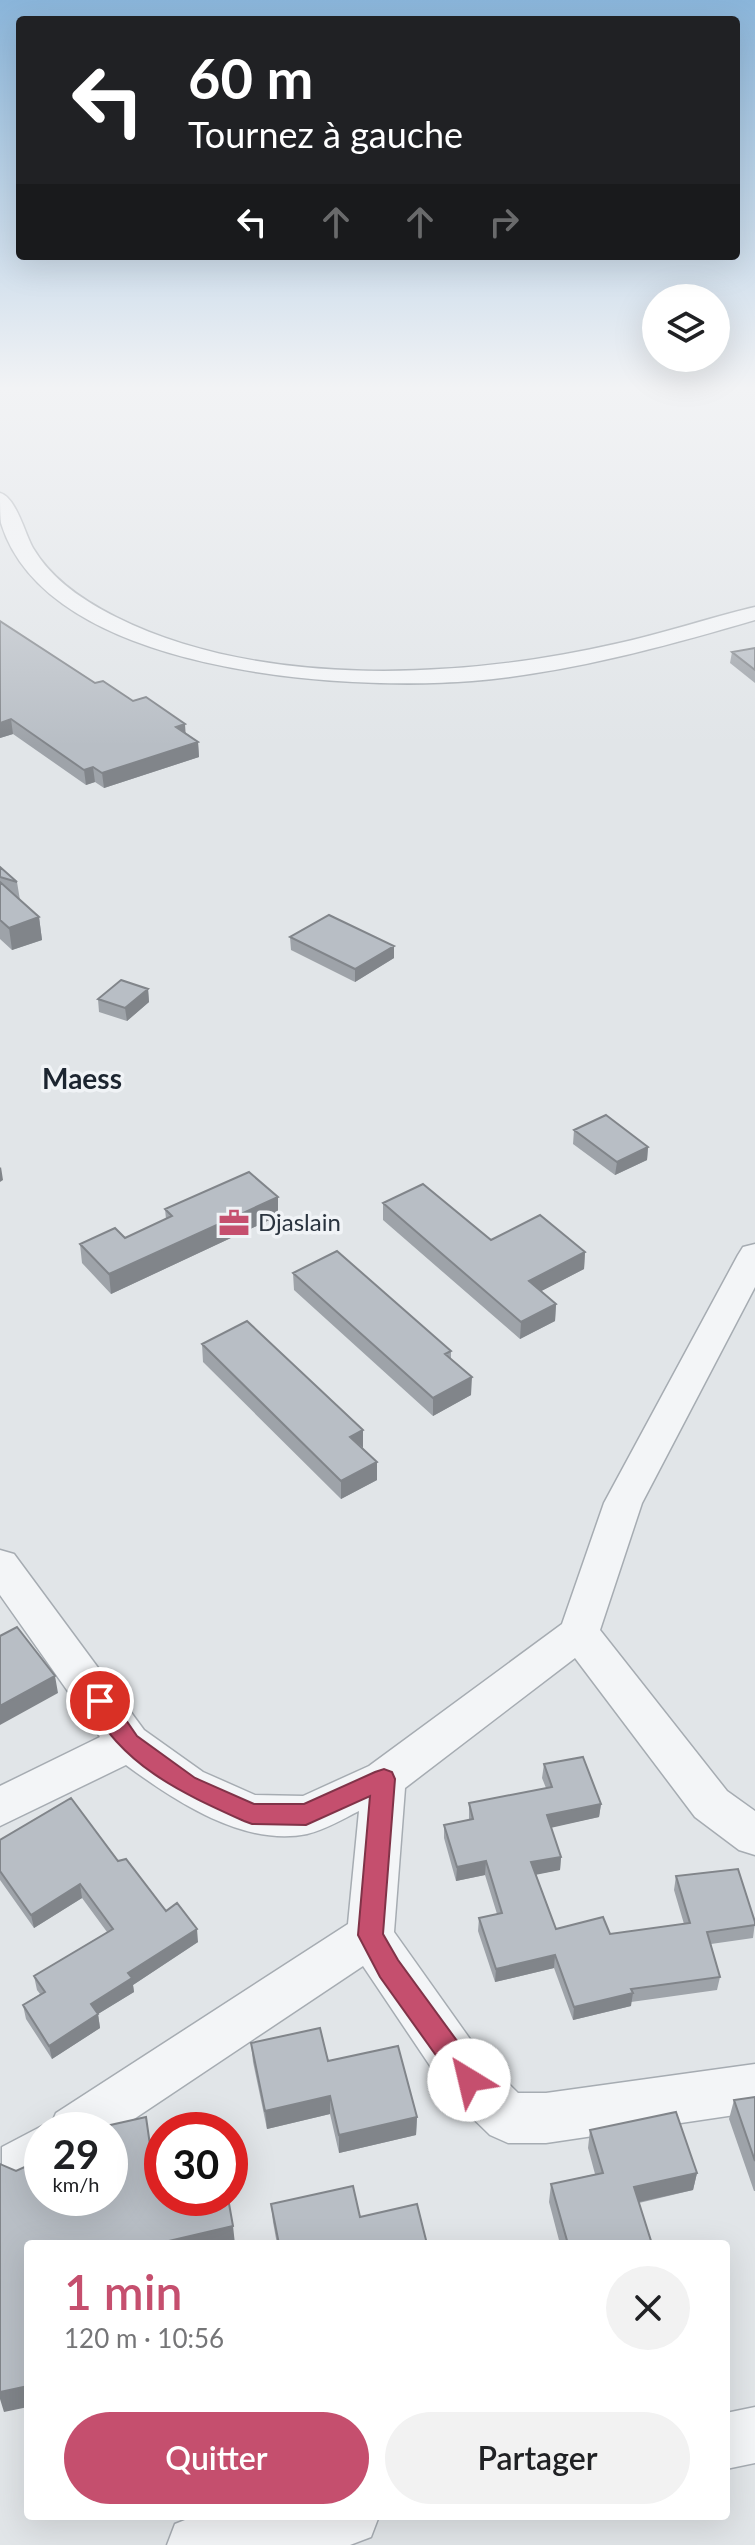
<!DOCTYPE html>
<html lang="fr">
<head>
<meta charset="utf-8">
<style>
  body { margin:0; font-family:Lato,sans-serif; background:#f2f2f2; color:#202124; height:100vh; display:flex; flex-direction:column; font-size:30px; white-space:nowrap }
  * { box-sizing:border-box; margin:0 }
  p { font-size:26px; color:#757577 }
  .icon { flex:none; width:44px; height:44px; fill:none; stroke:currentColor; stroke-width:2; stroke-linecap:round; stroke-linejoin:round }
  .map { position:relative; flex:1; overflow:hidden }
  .details { position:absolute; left:24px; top:2240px; width:706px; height:280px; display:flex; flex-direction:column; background:#fff; border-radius:8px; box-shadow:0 8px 32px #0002 }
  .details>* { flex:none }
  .top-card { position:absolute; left:16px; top:16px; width:724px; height:244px; border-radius:8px; box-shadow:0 8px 32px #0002; background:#202124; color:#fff; overflow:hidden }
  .tools { position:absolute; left:642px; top:284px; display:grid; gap:16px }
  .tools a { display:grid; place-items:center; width:88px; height:88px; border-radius:50%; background:#fff; box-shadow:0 8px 32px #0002; font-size:40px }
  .speed { position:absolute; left:24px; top:2112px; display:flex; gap:16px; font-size:40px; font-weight:700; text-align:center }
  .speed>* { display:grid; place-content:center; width:104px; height:104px; border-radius:50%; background:#fff; box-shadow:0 8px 32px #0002; line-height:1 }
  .speed small { font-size:20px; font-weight:400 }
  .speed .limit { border:12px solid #d22; background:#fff; color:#111 }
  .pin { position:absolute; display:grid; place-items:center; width:68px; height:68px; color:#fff; margin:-34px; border:4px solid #fff; border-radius:50%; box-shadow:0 2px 8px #0007 }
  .me { position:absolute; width:88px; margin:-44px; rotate:324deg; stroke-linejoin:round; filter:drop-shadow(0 0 6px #0008) }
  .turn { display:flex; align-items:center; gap:28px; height:168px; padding:0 40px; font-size:36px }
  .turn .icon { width:104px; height:104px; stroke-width:2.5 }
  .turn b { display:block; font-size:56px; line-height:68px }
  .lanes { display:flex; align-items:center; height:76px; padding:0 40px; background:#0003; justify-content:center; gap:40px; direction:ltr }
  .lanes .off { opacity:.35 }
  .round { display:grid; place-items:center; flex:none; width:84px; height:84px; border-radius:42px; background:#f2f2f2 }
  .summary { display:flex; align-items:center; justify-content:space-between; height:136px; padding:0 40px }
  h1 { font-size:48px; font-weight:600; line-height:60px; color:#c54f6e }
  .primary-button { display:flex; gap:16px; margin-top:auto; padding:16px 40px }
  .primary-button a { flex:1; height:92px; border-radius:48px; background:#c54f6e; color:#fff; font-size:32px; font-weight:600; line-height:92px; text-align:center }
  .primary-button a+a { background:#f2f2f2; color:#202124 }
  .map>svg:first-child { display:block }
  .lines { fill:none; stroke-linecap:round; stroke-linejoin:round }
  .minor-casing { stroke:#a6acb2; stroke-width:3 }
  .minor { fill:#f3f5f7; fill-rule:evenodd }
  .wall { fill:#9ea3a9 }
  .shaded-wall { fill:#81858a }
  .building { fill:#b8bec5; stroke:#81858a; stroke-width:2 }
  .route { fill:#c54f6e; stroke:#803348; stroke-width:2 }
  .labels { text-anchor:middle; stroke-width:7; stroke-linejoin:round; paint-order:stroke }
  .poi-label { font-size:24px; fill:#2a343f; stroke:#f0f3f6; text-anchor:start }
  .quarter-label { font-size:28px; font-weight:bold; fill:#1c2530; stroke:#f0f3f6 }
</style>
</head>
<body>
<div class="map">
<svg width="755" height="2545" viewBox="0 0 755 2545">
  <rect width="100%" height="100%" fill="#e1e5e8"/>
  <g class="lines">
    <g class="minor-casing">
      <path id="minor" d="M0,493C16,497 25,534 33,548C52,580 84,601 116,617C260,689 462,679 615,644C662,634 708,618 755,607V620C663,647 568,673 472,681C344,691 47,674 1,523C0,514 0,503 0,493Z
        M755,1244V1287L642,1503L600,1630L727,1791L755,1811V1855L739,1850L695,1817L575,1658L405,1788L394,1932L487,2063L518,2093H546L755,2064V2112L546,2143H508L490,2135L451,2097L363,1966L110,2135V2130H42V2180L20,2190L2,2183V2147L42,2126L49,2129L56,2113L348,1924L359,1811C343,1819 325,1830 307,1834C244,1847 175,1801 126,1765L0,1826V1786L100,1737L0,1595V1550L14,1554L144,1730L203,1772L255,1795L303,1796L369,1766L562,1624L604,1503L738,1255L743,1247Z
        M755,2407V2463L726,2469V2413Z
        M195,2516H379L371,2537L350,2545H167L175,2524Z"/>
    </g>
    <use href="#minor" class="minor"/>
  </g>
  <path class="wall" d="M0,621L95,683L133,701L186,733L198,742L199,757L104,788L95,782L86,785L13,734L0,738Z
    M755,648V683L730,663L732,652Z
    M0,867L17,882L20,900L39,917L42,940L12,950L0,939Z
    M290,937L394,958L355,982L291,950Z
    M148,989L149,1002L127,1021L99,1012L98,999Z
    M574,1130L648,1147L647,1160L615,1175L573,1144Z
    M278,1197V1216L111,1294L82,1263L80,1244L125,1238L166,1219L165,1209Z
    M383,1203L491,1240L585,1252L584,1269L541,1291L556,1304L555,1321L520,1339L383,1220Z
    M293,1273L451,1351V1359L471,1395L433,1416L294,1290Z
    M202,1344L363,1448L377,1480L341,1499L203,1362Z
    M544,1764L601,1804L599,1817L551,1827L561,1857L560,1870L536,1874L556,1929L610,1934L684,1924L674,1890L676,1876L755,1922L753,1938L711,1944L720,1977L717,1990L631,2002V2006L573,2020L554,1968L495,1982L478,1931L479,1918L497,1914L485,1875L456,1881L444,1838V1825L469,1820V1803L546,1788L542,1778Z
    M0,1840L118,1861L198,1942L133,1985L134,1992L98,2014L100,2028L52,2059L26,2019L23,2005L40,1994L37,1990L34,1976L107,1932L82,1898L34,1928L0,1880Z
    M251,2043L328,2061L417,2117L416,2135L339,2153L330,2114L267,2129L253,2062Z
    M755,2097V2191H754L729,2119L734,2100Z
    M590,2130L697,2173L693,2190L639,2203L652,2244H560L549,2202L551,2184L595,2174L588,2148Z
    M271,2204L360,2217L427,2244H277L273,2222Z"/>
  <path class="shaded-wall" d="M11,719L13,734L0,738V723Z
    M185,724L186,739L176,727Z
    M198,742L199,757L104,788L102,773Z
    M93,767L95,782L86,785L84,770Z
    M39,917L42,940L12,950L9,928Z
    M394,946V958L355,982V969Z
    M148,989L149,1002L127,1021L125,1008Z
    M648,1147L647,1160L615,1175L617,1162Z
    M1,1167L3,1180L0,1182V1168Z
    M278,1197V1216L111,1294L109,1274Z
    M585,1252L584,1269L528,1298L529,1281Z
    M556,1304L555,1321L520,1339L521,1322Z
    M472,1377L471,1395L433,1416V1398Z
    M363,1430V1448L350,1437Z
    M377,1462V1480L341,1499V1481Z
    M55,1676L58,1693L0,1725V1706Z
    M601,1804L599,1817L546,1829L547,1815Z
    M561,1857L560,1870L530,1876L531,1862Z
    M486,1861L485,1875L456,1881L457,1867Z
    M80,1884L82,1898L34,1928L31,1915Z
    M197,1929L198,1942L133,1985L134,1992L93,2017L91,2004L128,1973Z
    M555,1955L554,1968L495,1982L496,1969Z
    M633,1993L631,2006L573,2020L574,2007Z
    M98,2014L100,2028L52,2059L49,2046Z
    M330,2096V2114L267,2129L265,2111Z
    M417,2117L416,2135L339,2153V2135Z
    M697,2173L693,2190L630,2204L634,2187Z
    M233,2226L235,2244H156Z
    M28,2386V2407L4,2412L0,2399V2392Z"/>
  <path class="building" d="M0,621L95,683L103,681L133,701L146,697L185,724L176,727L198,742L102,773L93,767L84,770L11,719L0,723Z
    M755,648V670L732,652Z
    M0,867L17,882L0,877Z
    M0,882L39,917L9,928L0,920Z
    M329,915L394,946L355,969L290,937Z
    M121,980L148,989L125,1008L98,999Z
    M606,1115L648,1147L617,1162L574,1130Z
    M249,1172L278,1197L109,1274L80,1244L115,1228L125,1238L172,1216L165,1209Z
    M423,1184L491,1240L540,1215L585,1252L529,1281L556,1304L521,1322L383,1203Z
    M337,1251L451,1351L445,1354L472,1377L433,1398L293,1273Z
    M247,1321L363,1430L350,1437L377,1462L341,1481L202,1344Z
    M17,1627L55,1676L0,1706V1636Z
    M583,1757L601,1804L547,1815L561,1857L531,1862L556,1929L603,1917L610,1934L690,1923L676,1876L738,1869L755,1922V1925L707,1932L720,1977L631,1989L633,1993L574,2007L555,1955L496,1969L479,1918L502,1913L486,1861L457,1867L444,1825L473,1819L469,1803L552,1787L544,1764Z
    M71,1798L118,1861L126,1859L166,1911L177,1903L197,1929L128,1973L132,1978L91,2004L98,2014L49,2046L23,2005L45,1992L34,1976L113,1929L80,1884L31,1915L0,1871V1840Z
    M320,2028L328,2061L398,2046L417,2117L339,2135L330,2096L265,2111L251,2043Z
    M755,2097V2161L734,2100Z
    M676,2112L697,2173L634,2187L652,2244H568L551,2184L603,2173L590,2130Z
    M146,2117L151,2152L162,2149V2198H228L233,2226L156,2244H28V2386L0,2392V2164L16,2171L38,2161L40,2151H42V2198H110V2130H88Z
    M353,2186L360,2217L417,2204L427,2244H279L271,2204Z"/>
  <linearGradient id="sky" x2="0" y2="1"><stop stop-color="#8ab5da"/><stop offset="0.52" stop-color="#f2f3f5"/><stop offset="1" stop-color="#f2f3f5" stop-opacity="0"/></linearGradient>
  <rect width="755" height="746" fill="url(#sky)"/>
  <path class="route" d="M100,1692L108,1694L137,1736L195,1778L254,1804H304L375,1772L384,1769L392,1772L395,1779L383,1934L398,1960L479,2071L482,2080L479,2089L469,2093L460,2089L380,1977L358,1935L370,1796L306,1825L252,1824L244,1821C180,1792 122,1766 88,1701L92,1694Z"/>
  <defs>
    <g id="office-bare" transform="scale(2.4)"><path d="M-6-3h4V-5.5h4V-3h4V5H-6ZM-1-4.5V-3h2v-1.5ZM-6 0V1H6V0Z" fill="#c54f6e" stroke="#f0f3f6" stroke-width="2.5" paint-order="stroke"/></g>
  </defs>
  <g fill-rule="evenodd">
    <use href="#office-bare" x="234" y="1223"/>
  </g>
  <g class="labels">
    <g class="poi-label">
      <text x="258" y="1231">Djaslain</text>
    </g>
    <g class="quarter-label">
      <text x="82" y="1089">Maess</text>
    </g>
  </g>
</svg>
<div class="tools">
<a><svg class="icon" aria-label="layers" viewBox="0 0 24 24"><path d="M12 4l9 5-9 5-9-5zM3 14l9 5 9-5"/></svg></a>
</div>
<div class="speed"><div>29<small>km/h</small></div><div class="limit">30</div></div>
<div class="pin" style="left:100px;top:1701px;background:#d93025"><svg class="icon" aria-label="arrive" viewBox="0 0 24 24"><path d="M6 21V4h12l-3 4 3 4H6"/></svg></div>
<svg class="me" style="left:469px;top:2080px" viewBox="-20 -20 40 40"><circle r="19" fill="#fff"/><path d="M0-13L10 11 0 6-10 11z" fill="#c54f6e"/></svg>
<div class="top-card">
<div class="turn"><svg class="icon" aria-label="left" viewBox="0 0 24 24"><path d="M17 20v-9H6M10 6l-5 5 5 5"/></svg><div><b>60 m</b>Tournez à gauche</div></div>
<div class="lanes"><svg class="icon" aria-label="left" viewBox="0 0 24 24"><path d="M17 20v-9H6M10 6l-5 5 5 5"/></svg><svg class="icon off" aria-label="ahead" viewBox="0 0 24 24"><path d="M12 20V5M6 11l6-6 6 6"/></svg><svg class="icon off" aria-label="ahead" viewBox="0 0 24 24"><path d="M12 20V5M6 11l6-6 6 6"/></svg><svg class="icon off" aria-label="right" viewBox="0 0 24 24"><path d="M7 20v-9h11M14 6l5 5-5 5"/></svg></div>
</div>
<section class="details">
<div class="summary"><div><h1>1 min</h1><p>120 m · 10:56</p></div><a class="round"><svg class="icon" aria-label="close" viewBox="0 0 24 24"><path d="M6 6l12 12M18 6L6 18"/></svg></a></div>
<div class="primary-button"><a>Quitter</a><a>Partager</a></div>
</section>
</div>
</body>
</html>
